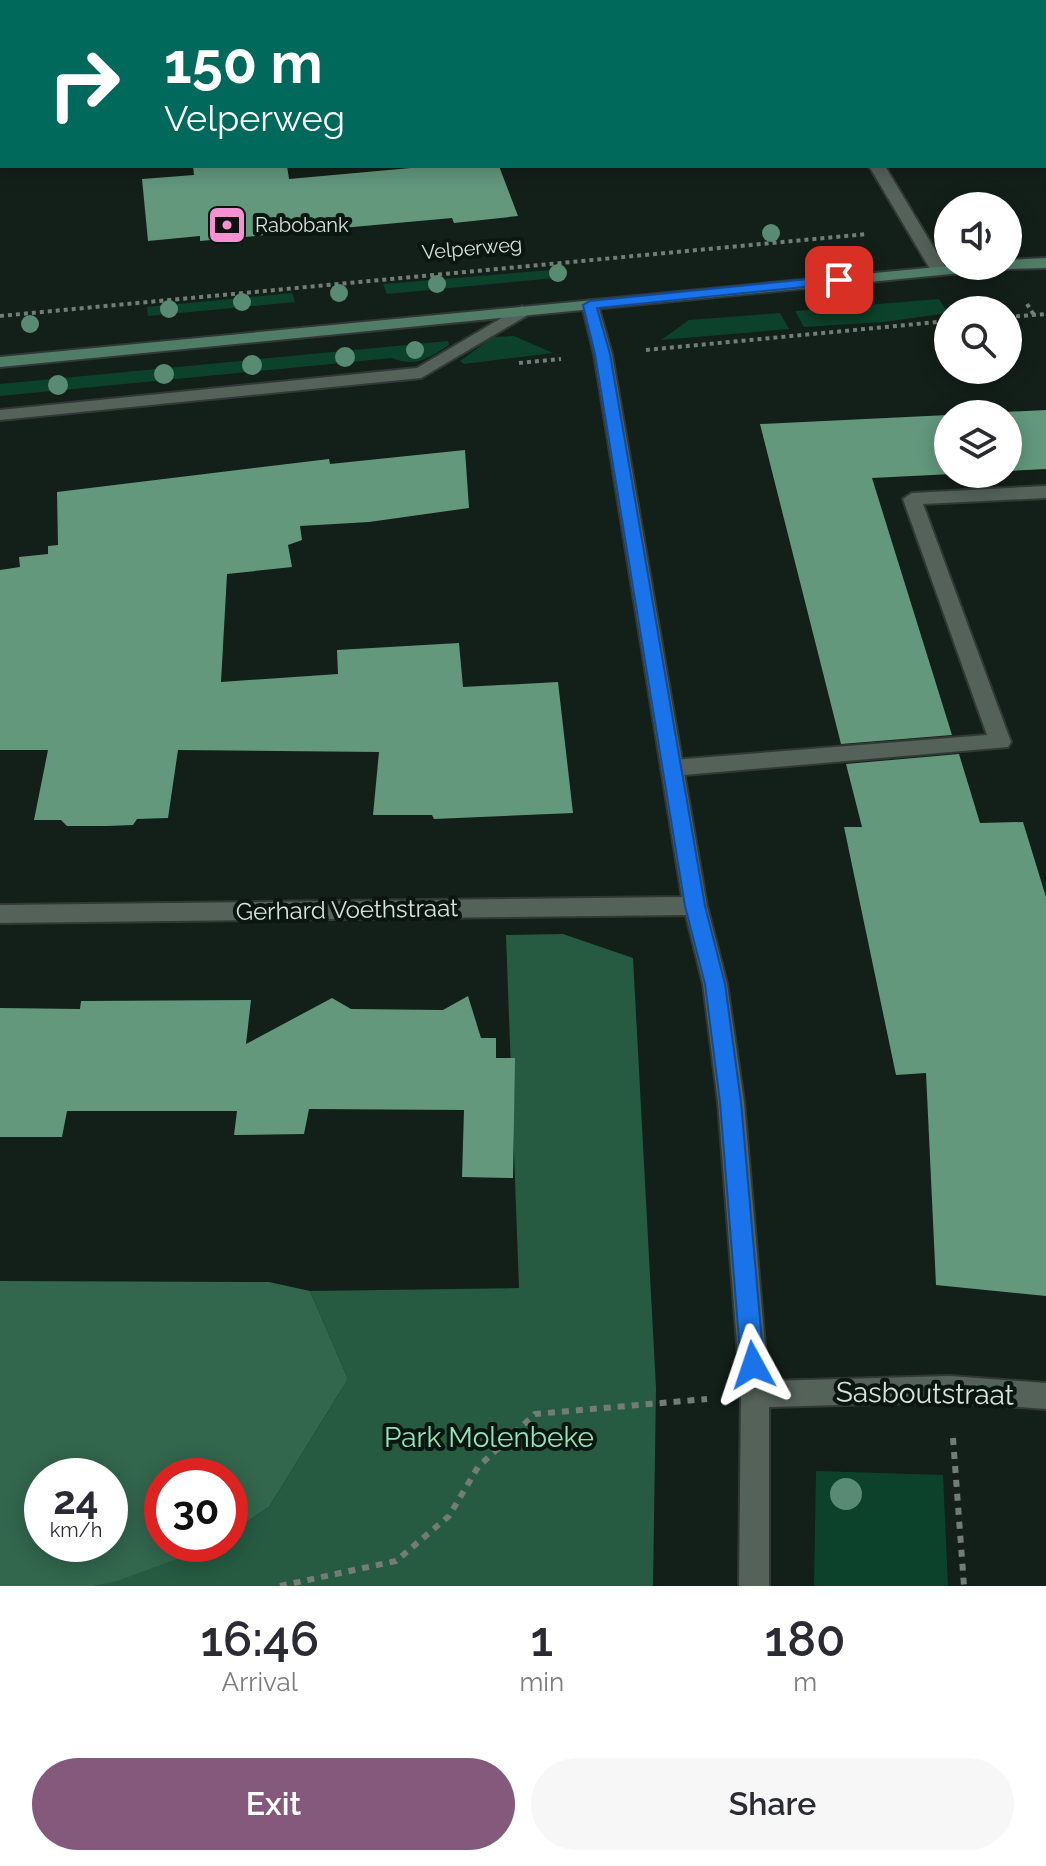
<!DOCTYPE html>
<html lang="en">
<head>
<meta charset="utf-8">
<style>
  body { margin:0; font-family:Raleway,sans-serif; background:#f7f7f7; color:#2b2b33; height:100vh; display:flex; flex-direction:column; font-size:30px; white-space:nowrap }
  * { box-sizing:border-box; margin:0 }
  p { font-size:26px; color:#7c7c81 }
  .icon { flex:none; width:44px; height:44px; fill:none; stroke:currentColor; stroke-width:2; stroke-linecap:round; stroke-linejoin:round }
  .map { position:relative; height:1586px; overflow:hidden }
  .sheet { display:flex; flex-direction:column; background:#fff; flex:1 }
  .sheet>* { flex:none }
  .hud { position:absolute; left:0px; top:0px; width:1046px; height:168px; box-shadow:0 4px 20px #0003; background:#00695c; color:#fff; overflow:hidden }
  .tools { position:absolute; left:934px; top:192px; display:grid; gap:16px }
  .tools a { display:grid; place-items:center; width:88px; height:88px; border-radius:50%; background:#fff; box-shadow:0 4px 20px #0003; font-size:40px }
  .speed { position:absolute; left:24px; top:1458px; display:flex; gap:16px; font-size:40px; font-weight:700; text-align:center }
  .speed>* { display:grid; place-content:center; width:104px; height:104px; border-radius:50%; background:#fff; box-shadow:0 4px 20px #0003; line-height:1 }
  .speed small { font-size:20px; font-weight:400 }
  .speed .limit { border:12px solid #d22; background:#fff; color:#111 }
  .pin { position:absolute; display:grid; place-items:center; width:68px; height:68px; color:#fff; margin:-34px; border-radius:16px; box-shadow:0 4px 12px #0006 }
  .me { position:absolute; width:88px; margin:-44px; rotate:355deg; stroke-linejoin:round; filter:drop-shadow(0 0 6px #0008) }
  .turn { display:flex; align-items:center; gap:28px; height:168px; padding:0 32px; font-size:36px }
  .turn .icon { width:104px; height:104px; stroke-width:2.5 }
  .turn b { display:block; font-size:56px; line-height:68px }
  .eta { display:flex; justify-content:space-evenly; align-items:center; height:136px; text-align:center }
  .eta b { font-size:48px; font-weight:600; line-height:56px }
  .cta { display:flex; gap:16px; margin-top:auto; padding:16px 32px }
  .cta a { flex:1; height:92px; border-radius:48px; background:#85597b; color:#fff; font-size:32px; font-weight:600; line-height:92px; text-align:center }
  .cta a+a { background:#f7f7f7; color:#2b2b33 }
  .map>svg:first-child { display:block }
  .green { fill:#0c422c }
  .forest { fill:#265b42 }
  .water { fill:#32664d; fill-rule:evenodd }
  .building { fill:#63987d }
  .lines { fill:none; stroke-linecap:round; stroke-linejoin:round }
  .service-casing { stroke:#323935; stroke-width:4 }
  .minor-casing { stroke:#323935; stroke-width:4 }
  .secondary-casing { stroke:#323935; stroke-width:4 }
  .path-far1 { stroke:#737d77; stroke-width:4; stroke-dasharray:4 4; stroke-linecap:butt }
  .path { stroke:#737d77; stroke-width:6; stroke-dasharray:7 7; stroke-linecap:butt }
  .service { fill:#54625a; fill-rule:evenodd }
  .minor { fill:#54625a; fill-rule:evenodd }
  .secondary { fill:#507d68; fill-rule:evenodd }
  .tree { fill:#588b71 }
  .route { fill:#1a73e8; stroke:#114b97; stroke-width:2 }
  .labels { text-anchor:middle; stroke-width:8; stroke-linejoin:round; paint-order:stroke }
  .far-poi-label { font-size:20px; fill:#dae2dd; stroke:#0a1610; text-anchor:start }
  .far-street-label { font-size:20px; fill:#dae2dd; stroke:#0a1610 }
  .street-label { font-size:24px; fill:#dae2dd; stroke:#0a1610 }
  .near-street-label { font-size:28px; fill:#dae2dd; stroke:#0a1610 }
  .near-park-label { font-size:28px; fill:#91e3b9; stroke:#0a1610 }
</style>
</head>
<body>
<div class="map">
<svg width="1046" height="1586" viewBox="0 0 1046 1586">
  <rect width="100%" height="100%" fill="#131f19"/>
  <path class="green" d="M563,269L565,277L387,294L383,284Z
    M292,293L295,302L148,316L147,307Z
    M939,299L948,313L884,322L804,327L795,311Z
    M780,313L789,329L661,340L689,320Z
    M514,336L553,353L464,364L460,361L493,337Z
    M448,341L449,345C429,358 415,368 392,358L0,396V384Z
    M816,1471L943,1475L948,1586H814Z"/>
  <path class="forest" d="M563,934L633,958L656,1388L653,1586H94C135,1577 194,1544 230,1544V1533L269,1507L348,1379L310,1291L519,1288L506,935Z"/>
  <path class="water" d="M0,1281L269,1282L310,1291L348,1379L269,1507L230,1533V1476H162V1544H213L207,1548L117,1581L94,1586H0ZM42,1476H110V1544H42Z"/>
  <path class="building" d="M193,166H287L289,179L433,166H499L518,216L454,223L452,218L200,241V236L148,241L142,179L194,175Z
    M1046,410V469L1008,471V414H959Z
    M948,415V474H952L872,478L952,735L841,744L760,424Z
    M465,450L469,508L369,522L300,526L302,540L288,545L292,567L227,574L221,682L338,674L337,650L459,643L463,687L558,682L573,813L434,819L432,815H373L379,752L178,750L168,818L137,819L133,825L107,826H67L61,820H34L48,750H0V570L20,567L19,557L48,554V546L58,545L57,492L329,459L330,464Z
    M959,754L980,823L1023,822L1046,897V1296L936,1285L926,1073L896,1075L844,827H862L846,764Z
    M468,996L481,1038H496V1058H515L513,1178L462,1177L464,1110L309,1109L304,1134L234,1135L237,1111H67L62,1137H0V1008L80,1009L81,1001L251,1000L246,1044L332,998L351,1009L443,1010Z"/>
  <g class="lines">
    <g class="service-casing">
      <path id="service" d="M1046,486V498L923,504L1011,742L1008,747L672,776L664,773L661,768L664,763L672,760L987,735L903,499L912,493Z"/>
    </g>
    <g class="minor-casing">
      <path id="minor" d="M767,0H781L782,2H768Z
        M869,166H885L947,270L945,274H933Z
        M590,300L598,305L612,354L707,906L727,984L744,1102L768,1381L949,1376L1046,1383V1409L949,1402L769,1407V1586H739L741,1394L718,1102L703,984L686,915L0,923V905L682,897L594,354L582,305Z
        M522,306L530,311L528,315L421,378L0,420V410L417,368Z"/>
    </g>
    <g class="secondary-casing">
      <path id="secondary" d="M1046,258V268L1002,269L0,367V357L948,266H1008V260Z"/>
    </g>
    <path class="path-far1" d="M1027,304L1034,315
      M0,316L867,234
      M1008,317L1046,314
      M646,350L948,321
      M519,363L561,359"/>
    <path class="path" d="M953,1438L964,1586
      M280,1586L396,1561L449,1516L478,1467L535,1414L707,1399"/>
    <use href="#service" class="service"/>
    <use href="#minor" class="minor"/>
    <use href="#secondary" class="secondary"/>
  </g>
  <g class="tree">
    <circle cx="771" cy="233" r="9"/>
    <circle cx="558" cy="273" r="9"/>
    <circle cx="437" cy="284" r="9"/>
    <circle cx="339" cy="293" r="9"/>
    <circle cx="242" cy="302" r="9"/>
    <circle cx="169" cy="309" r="9"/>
    <circle cx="30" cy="324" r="9"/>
    <circle cx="415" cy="350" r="9"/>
    <circle cx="345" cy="357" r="10"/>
    <circle cx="252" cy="365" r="10"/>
    <circle cx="164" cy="374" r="10"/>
    <circle cx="58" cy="385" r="10"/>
    <circle cx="846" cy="1494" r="16"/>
  </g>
  <path class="route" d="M839,276L843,277V283L597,308L610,354L705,906L725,984L741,1102L764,1365L761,1372L753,1375L745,1372L741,1365L720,1102L705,984L685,906L595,354L583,305L590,301Z"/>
  <defs>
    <g id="bank-square" transform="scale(2)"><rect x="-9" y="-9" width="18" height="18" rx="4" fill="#f491d3" stroke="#0a1610"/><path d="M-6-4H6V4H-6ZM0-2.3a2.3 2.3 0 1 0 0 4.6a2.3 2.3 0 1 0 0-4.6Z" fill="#111"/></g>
  </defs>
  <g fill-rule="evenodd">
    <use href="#bank-square" x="227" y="225"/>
  </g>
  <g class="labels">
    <g class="far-poi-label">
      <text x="255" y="232">Rabobank</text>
    </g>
    <g class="far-street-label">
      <text transform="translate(472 248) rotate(-5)" y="7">Velperweg</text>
    </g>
    <g class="street-label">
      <text transform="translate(347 910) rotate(-1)" y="8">Gerhard Voethstraat</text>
    </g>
    <g class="near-street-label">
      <text transform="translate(925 1393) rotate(1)" y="10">Sasboutstraat</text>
    </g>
    <g class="near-park-label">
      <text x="489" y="1447">Park Molenbeke</text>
    </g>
  </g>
</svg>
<div class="tools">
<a><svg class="icon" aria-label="sound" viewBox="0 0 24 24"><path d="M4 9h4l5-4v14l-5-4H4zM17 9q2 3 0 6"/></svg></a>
<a><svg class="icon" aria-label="search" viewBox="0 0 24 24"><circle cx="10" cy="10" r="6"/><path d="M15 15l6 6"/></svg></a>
<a><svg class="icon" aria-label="layers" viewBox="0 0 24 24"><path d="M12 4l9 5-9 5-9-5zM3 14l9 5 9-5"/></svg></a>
</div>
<div class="speed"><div>24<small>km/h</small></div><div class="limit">30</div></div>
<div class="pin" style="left:839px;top:280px;background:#d93025"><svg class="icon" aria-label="arrive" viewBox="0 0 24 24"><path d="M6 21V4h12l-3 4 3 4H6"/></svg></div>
<svg class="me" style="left:753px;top:1365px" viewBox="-20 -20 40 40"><path d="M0-17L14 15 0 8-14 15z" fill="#1a73e8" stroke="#fff" stroke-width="4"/></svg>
<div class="hud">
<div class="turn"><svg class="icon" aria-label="right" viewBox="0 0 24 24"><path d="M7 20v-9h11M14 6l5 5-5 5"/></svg><div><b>150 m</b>Velperweg</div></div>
</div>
</div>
<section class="sheet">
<div class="eta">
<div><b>16:46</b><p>Arrival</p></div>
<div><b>1</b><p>min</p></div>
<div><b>180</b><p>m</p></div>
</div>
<div class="cta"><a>Exit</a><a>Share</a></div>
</section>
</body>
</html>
